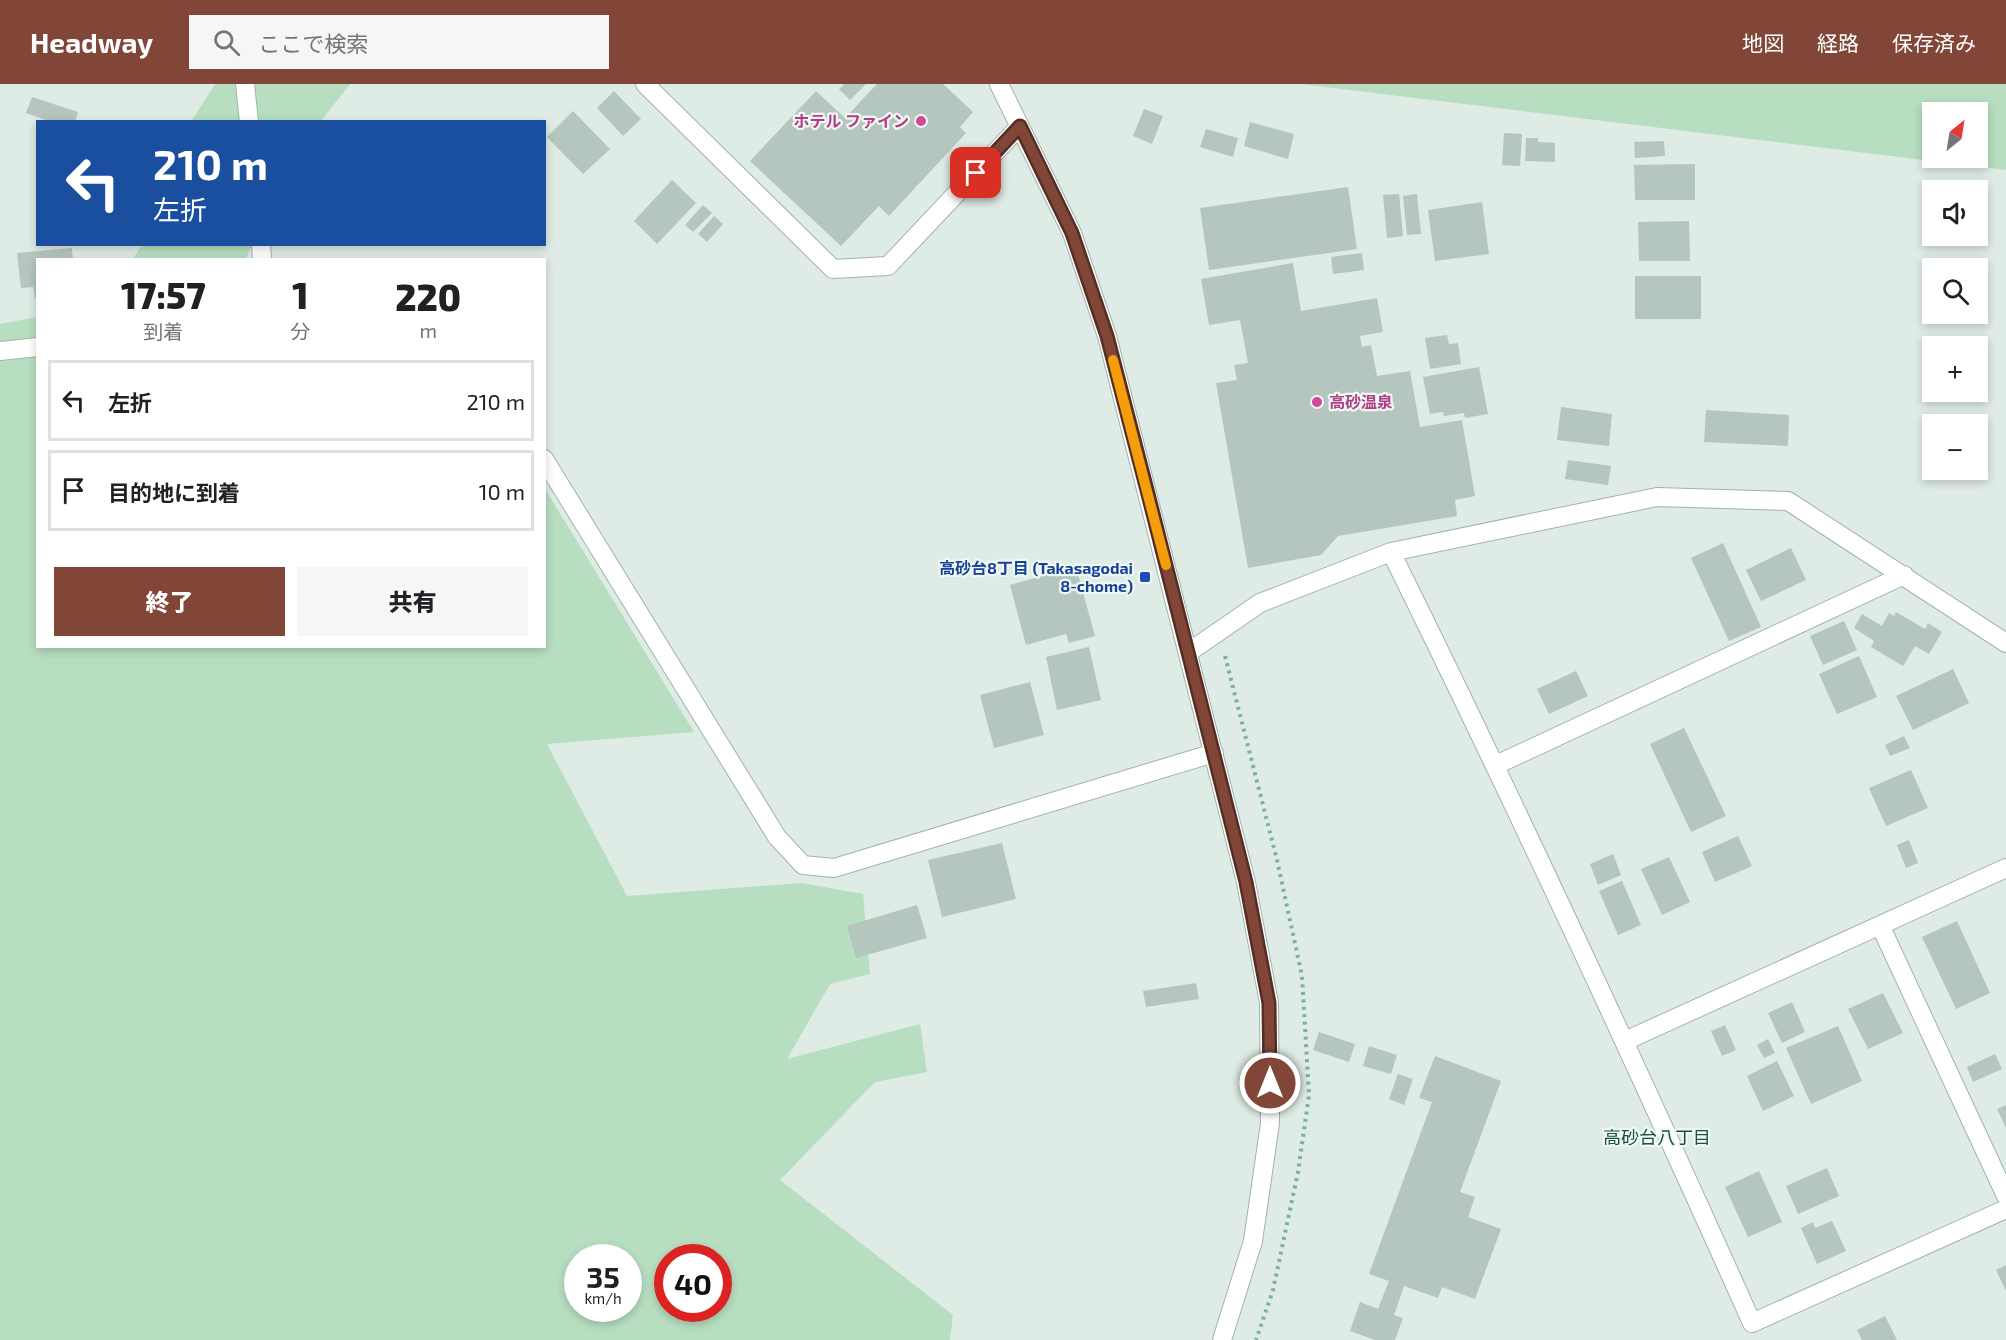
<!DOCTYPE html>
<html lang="ja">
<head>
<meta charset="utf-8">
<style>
  body { margin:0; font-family:"Exo 2","Noto Sans JP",sans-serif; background:#f6f6f6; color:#202124; height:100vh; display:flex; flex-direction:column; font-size:22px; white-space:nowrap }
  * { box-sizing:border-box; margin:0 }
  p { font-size:20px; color:#757577 }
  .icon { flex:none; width:33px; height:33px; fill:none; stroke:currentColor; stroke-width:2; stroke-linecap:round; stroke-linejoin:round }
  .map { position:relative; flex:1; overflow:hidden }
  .sheet { position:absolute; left:36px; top:174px; width:510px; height:390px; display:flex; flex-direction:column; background:#fff; border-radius:0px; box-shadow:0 3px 9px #0003 }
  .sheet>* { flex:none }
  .banner { position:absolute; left:36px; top:36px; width:510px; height:126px; border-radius:0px; box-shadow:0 3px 9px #0003; background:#1a4fa0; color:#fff; overflow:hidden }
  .needle { width:39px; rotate:30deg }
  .controls { position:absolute; left:1922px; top:18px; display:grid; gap:12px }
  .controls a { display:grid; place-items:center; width:66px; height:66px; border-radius:0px; background:#fff; box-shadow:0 3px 9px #0003; font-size:30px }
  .speed { position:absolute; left:564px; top:1160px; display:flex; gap:12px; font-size:30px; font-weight:700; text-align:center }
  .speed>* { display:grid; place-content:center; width:78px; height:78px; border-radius:50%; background:#fff; box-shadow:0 3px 9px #0003; line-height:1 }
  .speed small { font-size:15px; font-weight:400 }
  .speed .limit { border:9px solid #d22; background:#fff; color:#111 }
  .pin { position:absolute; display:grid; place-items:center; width:51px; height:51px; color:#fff; margin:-26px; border-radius:12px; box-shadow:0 3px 9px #0006 }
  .me { position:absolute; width:66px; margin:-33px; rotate:0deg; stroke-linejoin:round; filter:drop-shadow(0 0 4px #0008) }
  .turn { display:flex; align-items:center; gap:21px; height:126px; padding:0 18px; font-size:27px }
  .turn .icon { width:78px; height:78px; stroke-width:2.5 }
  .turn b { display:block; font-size:42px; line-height:51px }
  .eta { display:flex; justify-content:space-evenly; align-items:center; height:102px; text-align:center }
  .eta b { font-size:36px; font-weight:800; line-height:42px }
  .primary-button { display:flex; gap:12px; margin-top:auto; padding:12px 18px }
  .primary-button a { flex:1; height:69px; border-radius:0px; background:#814638; color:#fff; font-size:24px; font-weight:800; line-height:69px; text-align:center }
  .primary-button a+a { background:#f6f6f6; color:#202124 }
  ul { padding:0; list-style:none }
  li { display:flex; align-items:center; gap:18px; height:81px; margin:0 12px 9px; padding:0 6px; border:3px solid #e0e0e0; border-radius:0px }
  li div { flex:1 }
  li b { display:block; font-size:22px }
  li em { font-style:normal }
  header { display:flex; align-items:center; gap:36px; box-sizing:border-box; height:84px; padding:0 30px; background:#814638; color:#fff }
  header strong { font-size:28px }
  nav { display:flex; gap:33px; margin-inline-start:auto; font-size:21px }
  .search { width:420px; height:54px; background:#f6f6f6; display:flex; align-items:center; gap:15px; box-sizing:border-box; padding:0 21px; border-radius:0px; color:#757577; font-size:22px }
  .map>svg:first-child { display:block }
  .green { fill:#b7dec0; fill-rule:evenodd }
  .building { fill:#b4c6be }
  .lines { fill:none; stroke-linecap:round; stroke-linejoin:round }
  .minor-casing { stroke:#a2b3ac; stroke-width:20 }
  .path { stroke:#7eb09f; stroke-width:4; stroke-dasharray:3 4.5; stroke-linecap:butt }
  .minor { stroke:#fff; stroke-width:18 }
  .route-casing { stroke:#542e24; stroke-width:15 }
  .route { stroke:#814638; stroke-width:10 }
  .slow { stroke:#f59e0b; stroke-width:10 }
  .hotel-dot { fill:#d1479c; stroke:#f0f8f3; stroke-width:2 }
  .transit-dot { fill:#1a4fb4; stroke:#f0f8f3; stroke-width:2 }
  .labels { text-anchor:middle; stroke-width:4.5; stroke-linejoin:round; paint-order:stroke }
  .hotel-label { font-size:16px; font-weight:bold; fill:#b23c85; stroke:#f0f8f3; text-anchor:end }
  .transit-label { font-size:16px; font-weight:bold; fill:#164399; stroke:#f0f8f3; text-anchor:end }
  .neighbourhood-label { font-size:18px; fill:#1b4f40; stroke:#f0f8f3 }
</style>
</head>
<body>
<header>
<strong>Headway</strong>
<div class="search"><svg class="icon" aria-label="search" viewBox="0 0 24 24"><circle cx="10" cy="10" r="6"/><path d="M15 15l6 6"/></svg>ここで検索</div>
<nav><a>地図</a><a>経路</a><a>保存済み</a></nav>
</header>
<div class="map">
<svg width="2006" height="1256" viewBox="0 0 2006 1256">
  <rect width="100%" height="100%" fill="#dfebe5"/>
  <path class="green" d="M215,0H350L321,37L191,38Z
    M1301,0H2006V86ZM1932,28H1977V74H1932Z
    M142,161H252L246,175L132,176Z
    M37,233L38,562H544L545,405L694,648L547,660L627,812L802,799L863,810L870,890L830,900L787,975L920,940L927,988L875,998L780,1096L953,1231L950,1256H0V240ZM578,1173H628V1224H578ZM668,1173H718V1224H668Z"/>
  <path class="building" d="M844,0H866L850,16L839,5Z
    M877,0H943L973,28L960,43L966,49L889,132L879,122L841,162L750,77L816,7L845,34Z
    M614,7L641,35L623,52L597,24Z
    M32,13L78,28L75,38H51L26,29Z
    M1144,25L1163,32L1152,60L1133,52Z
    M573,27L610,65L583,90L547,53Z
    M1250,38L1294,50L1288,75L1244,62Z
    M1206,45L1238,54L1233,73L1200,63Z
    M1504,49L1522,50L1520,82L1502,81Z
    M1526,54H1538V58L1555,59V78L1525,77Z
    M1664,57L1665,72L1635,74L1634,58Z
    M1695,80V116H1635L1634,81Z
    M672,96L696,119L657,160L634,137Z
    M1348,103L1357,165L1209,186L1200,124Z
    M1399,110L1403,152L1387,154L1383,111Z
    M1417,110L1421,150L1407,151L1403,112Z
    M1482,118L1489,170L1435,177L1428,126Z
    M703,121L712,129L693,148L685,141Z
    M714,132L723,140L707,158L698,150Z
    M1689,137L1690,177H1639L1638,138Z
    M72,164L73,176H38V214L35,215L33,203L21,204L17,169Z
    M1362,169L1364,186L1333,190L1331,173Z
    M1293,179L1301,227L1377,214L1383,248L1360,252L1362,263L1371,261L1377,292L1410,287L1420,343L1462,336L1475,412L1455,416L1457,432L1338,452L1321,471L1248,484L1216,299L1237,296L1234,281L1248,279L1240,236L1209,241L1201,195Z
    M1635,192H1701V235H1635Z
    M1447,251L1449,260L1458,259L1461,280L1430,285L1425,254Z
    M1479,283L1488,330L1465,334L1464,329L1444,332L1443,328L1430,330L1423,293Z
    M1561,323L1612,330L1609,362L1557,356Z
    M1706,326L1789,331L1788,362L1704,358Z
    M1568,376L1611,382L1608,401L1565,395Z
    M1723,459L1761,543L1729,557L1691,474Z
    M1791,464L1806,496L1761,517L1746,486Z
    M1076,483L1095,552L1069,559L1066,550L1026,561L1010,501Z
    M1896,528L1925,545L1928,539L1942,548L1929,570L1915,562L1903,582L1871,563L1874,557L1854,544L1862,530L1882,542L1889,529L1894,532Z
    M1844,537L1857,566L1823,581L1810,552Z
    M1089,563L1101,616L1057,626L1046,573Z
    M1859,572L1877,613L1837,630L1819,590Z
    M1953,585L1969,619L1913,646L1896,612Z
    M1576,587L1588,612L1549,630L1537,605Z
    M1030,598L1044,651L994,664L980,611Z
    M1684,644L1726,732L1691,748L1650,660Z
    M1904,652L1910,664L1890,672L1885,661Z
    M1911,686L1928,724L1886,742L1869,704Z
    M1738,752L1752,782L1715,798L1702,768Z
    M1909,756L1918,779L1906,784L1897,761Z
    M1002,759L1016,815L942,833L928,776Z
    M1613,770L1621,791L1598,801L1590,780Z
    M1669,773L1690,818L1662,831L1641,785Z
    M1622,797L1641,841L1618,851L1599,807Z
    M917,821L927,854L856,874L847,842Z
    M1957,837L1990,909L1956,925L1922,853Z
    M1196,899L1199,915L1146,923L1143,907Z
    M1883,909L1903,949L1868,965L1848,925Z
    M1792,918L1805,948L1782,959L1768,929Z
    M1725,941L1736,966L1722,972L1711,947Z
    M1838,942L1862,997L1811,1020L1786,964Z
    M1319,948L1355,960L1349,978L1313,966Z
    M1768,955L1775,969L1764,974L1757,961Z
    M1369,962L1397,971L1391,990L1363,982Z
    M1995,970L2002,985L1973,998L1967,983Z
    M1435,972L1501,997L1460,1108L1475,1113L1468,1133L1501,1145L1475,1215L1442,1203L1438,1214L1404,1202L1394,1231L1403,1234L1395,1256H1375L1350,1247L1360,1218L1378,1225L1389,1197L1369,1190L1432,1018L1419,1014Z
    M1777,977L1794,1012L1763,1027L1747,992Z
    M1398,990L1413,995L1404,1021L1389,1015Z
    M2006,1021V1044L1997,1025Z
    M1827,1084L1839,1112L1798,1130L1786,1102Z
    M1759,1087L1782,1138L1748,1153L1725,1103Z
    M1832,1137L1846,1167L1817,1180L1801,1144L1813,1138L1815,1144Z
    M2006,1181V1207L1996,1186Z
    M1885,1232L1897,1256H1862L1857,1246Z"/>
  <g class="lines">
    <g class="minor-casing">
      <path id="minor" d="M245,0L249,38
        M645,0L833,185L888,182L1020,42
        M999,0L1072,149L1107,252L1246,798L1269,919L1270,1039L1253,1157L1222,1256
        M261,160L262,176
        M0,267L38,263
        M544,375L777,753L803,781L834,784L1214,669
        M1391,468C1517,723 1636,980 1752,1239L2006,1125
        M1189,568L1260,519L1391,468L1657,413L1788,417L2006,559
        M1496,681L1904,491
        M1880,841L2006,1112
        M1625,957L2006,784"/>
    </g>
    <path class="path" d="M1225,572L1277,776L1302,892L1309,1011L1298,1088L1273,1206L1256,1256"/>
    <use href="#minor" class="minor"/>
  </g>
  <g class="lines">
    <g class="route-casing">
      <path id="route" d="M976,89L1020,42L1072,149L1107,252L1148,410L1246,798L1269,919L1270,999"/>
    </g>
    <use href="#route" class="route"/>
    <path class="slow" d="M1113,276L1166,481"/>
  </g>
  <g class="hotel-dot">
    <circle cx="921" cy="37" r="6"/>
    <circle cx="1317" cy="318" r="6"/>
  </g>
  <rect class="transit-dot" x="1139" y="487" width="12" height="12" rx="3"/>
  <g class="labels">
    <g class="hotel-label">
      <text x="909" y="43">ホテル ファイン</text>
      <text x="1329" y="324" text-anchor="start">高砂温泉</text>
    </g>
    <g class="transit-label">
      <text x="1133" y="490">高砂台8丁目 (Takasagodai<tspan x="1133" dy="18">8-chome)</tspan></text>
    </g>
    <g class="neighbourhood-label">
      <text x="1657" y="1060">高砂台八丁目</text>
    </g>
  </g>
</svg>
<div class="controls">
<a><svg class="needle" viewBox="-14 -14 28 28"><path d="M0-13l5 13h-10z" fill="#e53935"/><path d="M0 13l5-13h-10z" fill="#757577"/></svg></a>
<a><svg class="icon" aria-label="sound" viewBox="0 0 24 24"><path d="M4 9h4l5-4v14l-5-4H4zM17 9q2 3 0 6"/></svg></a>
<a><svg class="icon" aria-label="search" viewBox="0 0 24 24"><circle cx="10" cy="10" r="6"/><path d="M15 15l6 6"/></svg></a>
<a>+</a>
<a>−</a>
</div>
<div class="speed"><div>35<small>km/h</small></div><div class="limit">40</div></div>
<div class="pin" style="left:976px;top:89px;background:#d93025"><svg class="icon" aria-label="arrive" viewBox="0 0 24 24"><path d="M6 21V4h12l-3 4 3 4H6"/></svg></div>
<svg class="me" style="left:1270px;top:999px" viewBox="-20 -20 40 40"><circle r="17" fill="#814638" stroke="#fff" stroke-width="3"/><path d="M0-11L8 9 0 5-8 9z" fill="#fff"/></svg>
<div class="banner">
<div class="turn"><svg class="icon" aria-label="left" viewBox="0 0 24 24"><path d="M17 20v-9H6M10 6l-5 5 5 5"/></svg><div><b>210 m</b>左折</div></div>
</div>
<section class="sheet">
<div class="eta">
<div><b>17:57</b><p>到着</p></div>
<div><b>1</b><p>分</p></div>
<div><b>220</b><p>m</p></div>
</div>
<ul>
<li><svg class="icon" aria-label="left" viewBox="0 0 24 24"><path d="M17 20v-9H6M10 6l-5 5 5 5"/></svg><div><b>左折</b></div><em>210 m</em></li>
<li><svg class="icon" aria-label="arrive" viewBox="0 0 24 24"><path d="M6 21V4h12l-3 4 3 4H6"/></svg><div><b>目的地に到着</b></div><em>10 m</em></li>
</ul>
<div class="primary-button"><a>終了</a><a>共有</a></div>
</section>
</div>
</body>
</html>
